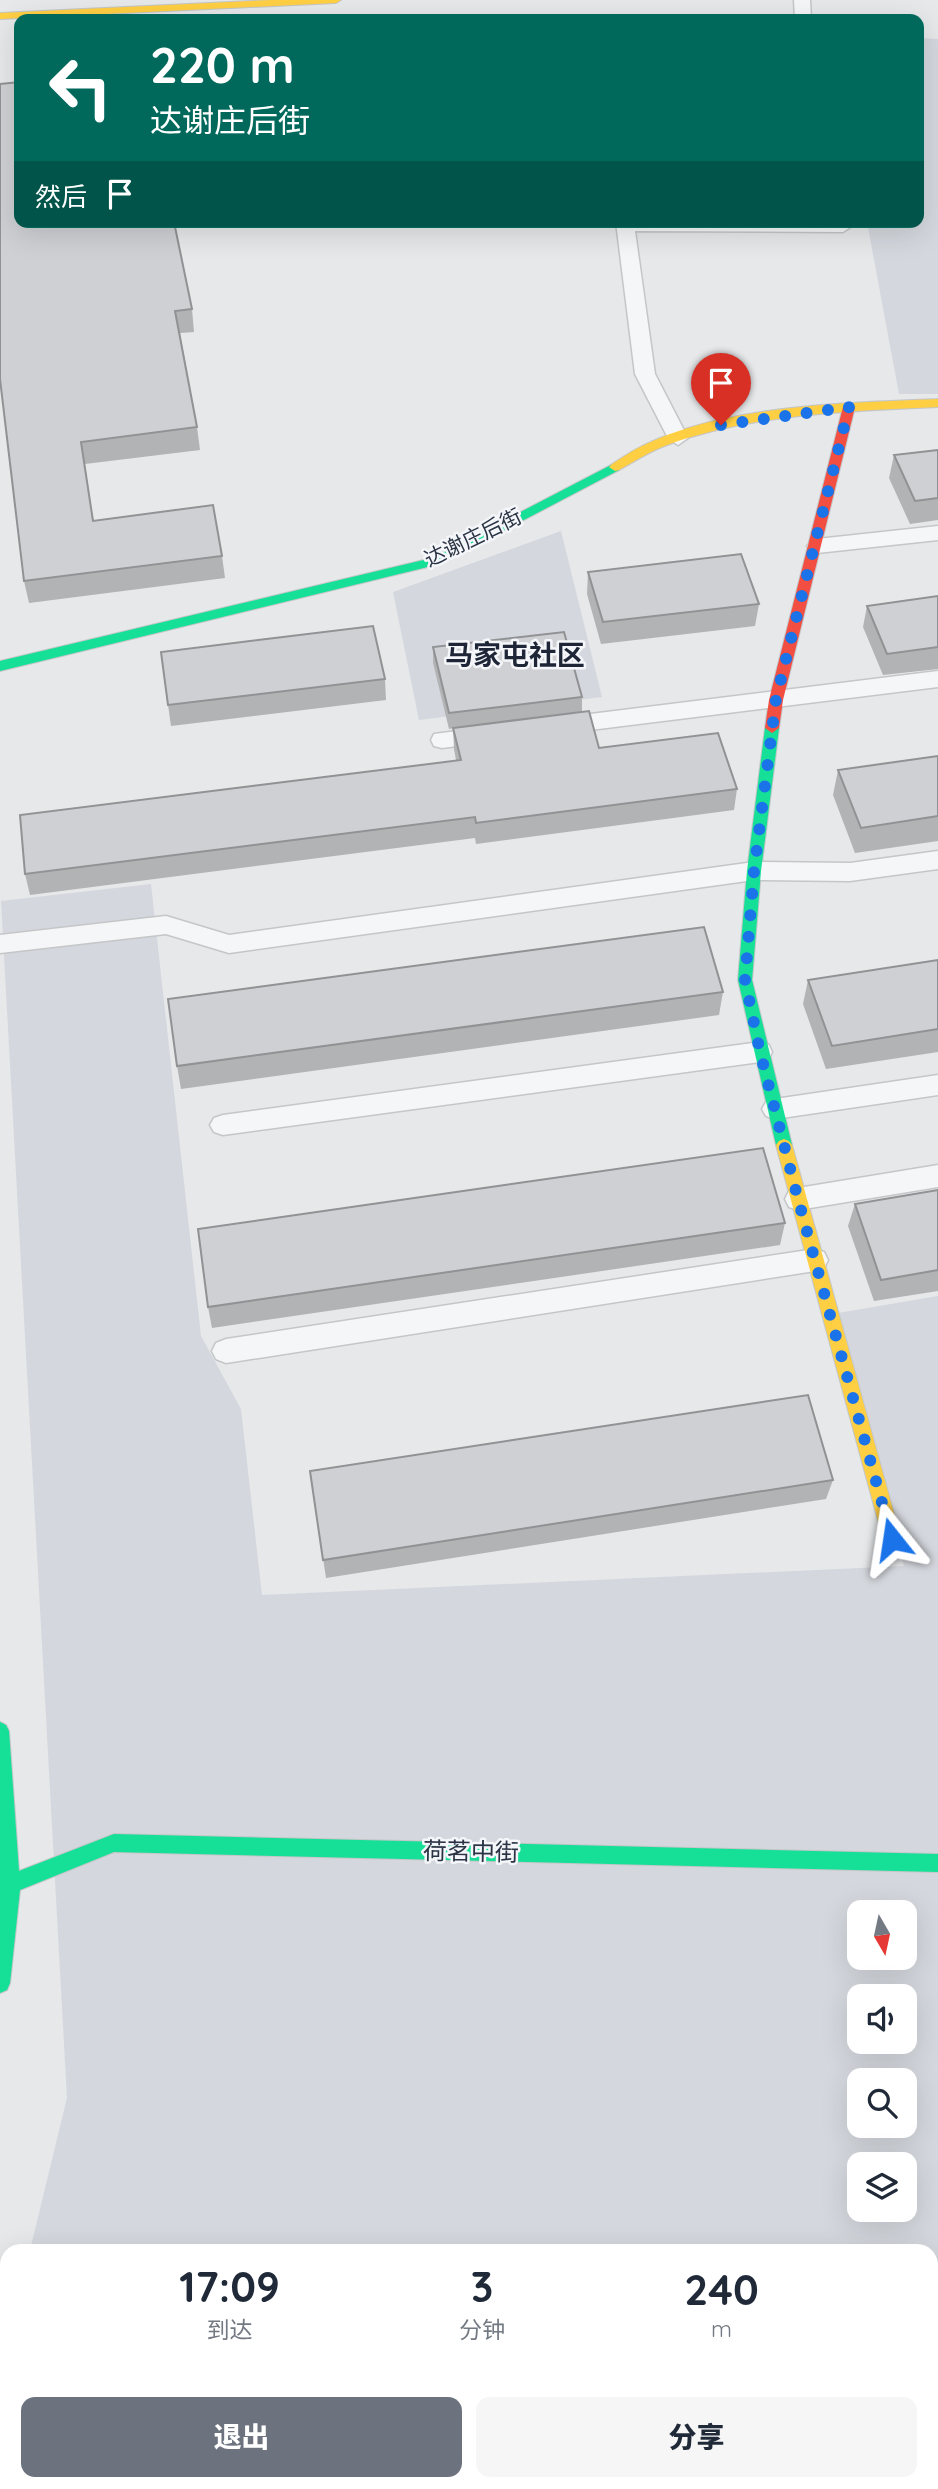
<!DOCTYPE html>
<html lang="zh">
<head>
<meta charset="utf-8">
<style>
  body { margin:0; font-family:Quicksand,"Noto Sans SC",sans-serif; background:#f6f6f7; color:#1f2937; height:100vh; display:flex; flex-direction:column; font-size:26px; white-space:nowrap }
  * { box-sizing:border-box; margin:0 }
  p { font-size:23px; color:#747a83 }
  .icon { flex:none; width:38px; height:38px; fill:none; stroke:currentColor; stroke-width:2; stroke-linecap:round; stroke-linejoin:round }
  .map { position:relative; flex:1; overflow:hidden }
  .drawer { position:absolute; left:0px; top:2244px; width:938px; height:247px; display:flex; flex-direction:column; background:#fff; border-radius:21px 21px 0 0; box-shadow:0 7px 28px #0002 }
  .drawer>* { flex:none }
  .banner { position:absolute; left:14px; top:14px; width:910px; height:214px; border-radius:14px; box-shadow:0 7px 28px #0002; background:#00695c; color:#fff; overflow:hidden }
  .needle { width:46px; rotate:171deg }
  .fabs { position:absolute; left:847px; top:1900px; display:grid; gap:14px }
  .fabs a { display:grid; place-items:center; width:70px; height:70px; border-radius:14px; background:#fff; box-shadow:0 7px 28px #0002; font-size:35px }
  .pin { position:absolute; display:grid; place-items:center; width:60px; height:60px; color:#fff; margin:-72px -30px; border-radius:50% 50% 50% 0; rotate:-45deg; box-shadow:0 0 7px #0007 }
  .pin .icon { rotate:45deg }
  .me { position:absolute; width:77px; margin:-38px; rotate:345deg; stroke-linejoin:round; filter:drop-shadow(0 0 5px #0008) }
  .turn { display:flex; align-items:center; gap:24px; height:147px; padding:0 21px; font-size:32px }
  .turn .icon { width:91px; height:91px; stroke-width:2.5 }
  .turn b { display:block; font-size:49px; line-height:60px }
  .then { display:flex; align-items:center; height:66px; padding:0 21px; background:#0003; gap:14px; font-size:26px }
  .eta { display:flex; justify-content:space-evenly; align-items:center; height:119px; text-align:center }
  .eta b { font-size:42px; font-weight:800; line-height:49px }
  .cta { display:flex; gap:14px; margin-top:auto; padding:14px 21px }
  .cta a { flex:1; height:80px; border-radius:14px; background:#6c737f; color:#fff; font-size:28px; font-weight:800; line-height:80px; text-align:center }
  .cta a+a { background:#f6f6f7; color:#1f2937 }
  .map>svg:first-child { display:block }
  .built { fill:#d4d7dd; fill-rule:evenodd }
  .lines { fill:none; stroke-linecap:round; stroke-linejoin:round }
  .lane-casing { stroke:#c4c6c8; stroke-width:3 }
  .fast-casing { stroke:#c4c6c8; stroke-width:2 }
  .slow-casing { stroke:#c4c6c8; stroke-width:2 }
  .jam-casing { stroke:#c4c6c8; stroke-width:2 }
  .lane { fill:#f5f6f7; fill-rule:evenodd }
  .fast { fill:#16e098; fill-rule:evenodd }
  .slow { fill:#ffcf43; fill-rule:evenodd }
  .jam { fill:#f24e42; fill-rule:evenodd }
  .wall { fill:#b1b3b5 }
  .building { fill:#ced0d3; stroke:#909294; stroke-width:2 }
  .route { stroke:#1a73e8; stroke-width:12; stroke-dasharray:0 21.6 }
  .labels { text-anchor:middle; stroke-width:5; stroke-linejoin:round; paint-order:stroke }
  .far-street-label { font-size:21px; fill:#2b3445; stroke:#f4f6f9 }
  .street-label { font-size:24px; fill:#2b3445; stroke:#f4f6f9 }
  .quarter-label { font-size:28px; font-weight:bold; fill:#1d2536; stroke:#f4f6f9 }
</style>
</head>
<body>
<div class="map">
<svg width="938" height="2489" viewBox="0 0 938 2489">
  <rect width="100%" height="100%" fill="#e6e8ea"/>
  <path class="built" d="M919,38L938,39V394H899L867,222H919Z
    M561,531L602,697L419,720L393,592Z
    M151,884L201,1336L241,1409L262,1595L904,1566L838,1313L938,1296V2489H0V2378L7,2348V2483H931V2250H30L67,2098L1,901ZM859,1913H905V1958H859ZM859,1997H905V2042H859ZM859,2081H905V2126H859ZM859,2165H905V2210H859Z"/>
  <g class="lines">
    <g class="lane-casing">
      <path id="lane" d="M794,0H810L811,19H795Z
        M616,222H850L852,226L843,232L635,231L655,374L688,438L678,445L668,438L635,374Z
        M938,526V540L817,553L807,546L817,539Z
        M938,671V687L558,734L550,732L547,726L550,720L558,718Z
        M488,727L496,729L499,735L496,741L442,748L434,746L431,740L434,734Z
        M938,851V869L850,881L754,880L229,953L166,934L0,953V935L166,916L229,935L754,862L850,863Z
        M760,1042L769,1045L772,1052L769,1059L760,1062L223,1135L214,1132L210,1125L214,1118L223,1115Z
        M938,1075V1095L775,1119L766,1116L762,1109L766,1102L775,1099Z
        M938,1165V1187L798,1210L789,1207L785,1199L789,1191L798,1188Z
        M815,1249L824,1252L828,1260L824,1268L815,1271L226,1363L216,1359L212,1351L216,1343L226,1339Z"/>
    </g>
    <g class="fast-casing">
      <path id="fast" d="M615,463L619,464V470L440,564L0,671V661L432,558Z
        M772,723L779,728L761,871L752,980L792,1145L789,1149H779L776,1145L738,980L747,871L765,728Z
        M0,1722L6,1725L9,1731L19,1871L114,1834L938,1854V1872L114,1852L20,1890L10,1983L7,1990L0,1993Z"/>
    </g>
    <g class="slow-casing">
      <path id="slow" d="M272,0H341L336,3L0,19V13Z
        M938,399V407C847,411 753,414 667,445C650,451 635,461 619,470L615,471L609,467C615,461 624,457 631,452C714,405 844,403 938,399Z
        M784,1139L789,1141L792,1145L901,1539L898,1545L892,1547L886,1545L883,1539L776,1145L779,1141Z"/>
    </g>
    <g class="jam-casing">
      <path id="jam" d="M849,403L855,407L783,700L779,728L772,733L765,728L769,700L843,407Z"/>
    </g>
    <use href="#lane" class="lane"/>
    <use href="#fast" class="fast"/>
    <use href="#slow" class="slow"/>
    <use href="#jam" class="jam"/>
  </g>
  <path class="wall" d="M19,222H192L175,225L192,309L194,332L180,333L197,427L200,450L85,464L93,521L222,556L225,578L29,603L24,581Z
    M938,450V520L910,524L889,478L894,455Z
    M588,572L759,604L755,626L601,644L587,594Z
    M938,596V669L883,675L863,627L867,606Z
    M433,647L582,697V712L599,748L737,789L734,810L476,844L475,838L30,895L25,874L456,760L454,749L453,728L449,729L433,663Z
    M385,679L386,700L171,726L168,705Z
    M938,756V841L855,853L833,795L838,770Z
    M938,960V1052L826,1069L803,1004L808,980Z
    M723,992L719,1015L181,1089L177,1066Z
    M938,1190V1291L874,1301L848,1226L855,1204Z
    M785,1223L780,1245L212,1328L208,1307Z
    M310,1471L833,1480L826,1499L326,1578Z"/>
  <path class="building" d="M19,82V222H174L192,309L175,311L197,427L81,442L93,521L213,505L222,556L24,581L0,379V84Z
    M938,450V498L915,501L894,455Z
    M741,554L759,604L603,622L588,572Z
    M938,596V647L887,654L867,606Z
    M373,626L385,679L168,705L161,652Z
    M564,632L582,697L449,713L433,647Z
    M589,711L599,748L718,733L737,789L476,823L475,817L25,874L20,815L461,760L453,728Z
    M938,756V816L861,828L838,770Z
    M704,927L723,992L177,1066L168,999Z
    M938,960V1029L832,1046L808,980Z
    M763,1148L785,1223L208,1307L198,1229Z
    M938,1190V1270L881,1280L855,1204Z
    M808,1395L833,1480L323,1560L310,1471Z"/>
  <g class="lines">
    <path class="route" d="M721,425L849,407L776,699L754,871L745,980L760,1052L798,1199L892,1539"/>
  </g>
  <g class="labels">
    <g class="far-street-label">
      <text transform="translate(473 538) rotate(-26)" y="7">达谢庄后街</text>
    </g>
    <g class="street-label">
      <text transform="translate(471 1852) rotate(1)" y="8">荷茗中街</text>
    </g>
    <g class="quarter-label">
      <text x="515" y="665">马家屯社区</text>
    </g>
  </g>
</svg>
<div class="fabs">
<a><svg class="needle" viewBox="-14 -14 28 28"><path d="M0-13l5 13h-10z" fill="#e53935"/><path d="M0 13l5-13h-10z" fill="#747a83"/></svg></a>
<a><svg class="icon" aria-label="sound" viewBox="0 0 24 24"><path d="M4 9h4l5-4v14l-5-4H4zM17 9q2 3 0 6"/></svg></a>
<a><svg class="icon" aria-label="search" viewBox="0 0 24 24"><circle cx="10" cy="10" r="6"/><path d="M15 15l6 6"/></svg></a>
<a><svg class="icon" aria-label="layers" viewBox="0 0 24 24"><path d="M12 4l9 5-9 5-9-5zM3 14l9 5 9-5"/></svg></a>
</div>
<div class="pin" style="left:721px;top:425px;background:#d93025"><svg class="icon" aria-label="arrive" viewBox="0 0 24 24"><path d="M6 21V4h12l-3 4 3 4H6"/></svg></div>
<svg class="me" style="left:892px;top:1539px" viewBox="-20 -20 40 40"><path d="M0-17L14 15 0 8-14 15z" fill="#1a73e8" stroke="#fff" stroke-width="4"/></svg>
<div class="banner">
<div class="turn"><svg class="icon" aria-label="left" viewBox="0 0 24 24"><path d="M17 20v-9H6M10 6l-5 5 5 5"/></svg><div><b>220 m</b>达谢庄后街</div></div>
<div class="then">然后<svg class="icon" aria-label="arrive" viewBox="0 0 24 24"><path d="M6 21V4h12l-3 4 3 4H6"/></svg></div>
</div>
<section class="drawer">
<div class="eta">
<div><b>17:09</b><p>到达</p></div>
<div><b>3</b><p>分钟</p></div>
<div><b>240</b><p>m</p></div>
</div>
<div class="cta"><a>退出</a><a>分享</a></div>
</section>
</div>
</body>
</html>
